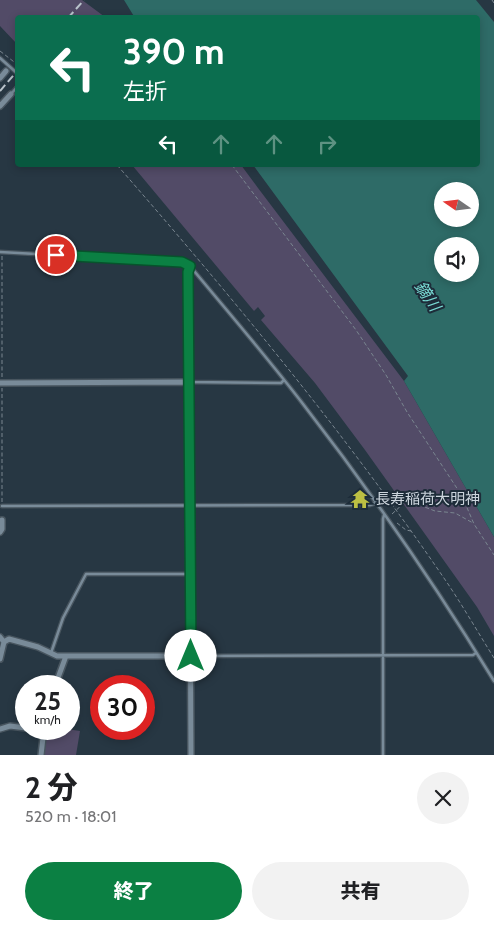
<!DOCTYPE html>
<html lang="ja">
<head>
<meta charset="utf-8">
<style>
  body { margin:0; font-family:Cabin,"Noto Sans JP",sans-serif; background:#f2f2f2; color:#202124; height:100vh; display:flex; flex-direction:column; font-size:19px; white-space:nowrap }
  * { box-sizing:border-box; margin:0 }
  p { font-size:16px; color:#757577 }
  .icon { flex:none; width:28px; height:28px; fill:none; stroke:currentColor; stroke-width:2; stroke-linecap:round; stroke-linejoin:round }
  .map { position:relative; height:755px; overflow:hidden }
  .drawer { display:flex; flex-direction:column; background:#fff; flex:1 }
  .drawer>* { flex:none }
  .banner { position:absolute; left:15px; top:15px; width:465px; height:152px; border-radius:5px; box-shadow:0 2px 8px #0003; background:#0b6e4f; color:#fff; overflow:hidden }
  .needle { width:32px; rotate:284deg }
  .tools { position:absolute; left:434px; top:182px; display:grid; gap:10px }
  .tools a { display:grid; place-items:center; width:45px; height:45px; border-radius:50%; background:#fff; box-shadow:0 2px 8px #0003; font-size:25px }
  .speed { position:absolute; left:15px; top:675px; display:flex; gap:10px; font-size:25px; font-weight:700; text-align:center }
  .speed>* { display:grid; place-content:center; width:65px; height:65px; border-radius:50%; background:#fff; box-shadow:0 2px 8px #0003; line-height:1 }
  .speed small { font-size:12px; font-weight:400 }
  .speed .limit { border:8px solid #d22; background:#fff; color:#111 }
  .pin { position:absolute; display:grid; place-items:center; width:42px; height:42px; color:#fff; margin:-21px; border:2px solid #fff; border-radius:50%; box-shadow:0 1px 5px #0007 }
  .me { position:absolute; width:55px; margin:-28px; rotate:0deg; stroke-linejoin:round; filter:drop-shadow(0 0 4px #0008) }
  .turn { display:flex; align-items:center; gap:18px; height:105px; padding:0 25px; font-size:22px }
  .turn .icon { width:65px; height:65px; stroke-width:2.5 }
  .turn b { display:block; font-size:35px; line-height:42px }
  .lanes { display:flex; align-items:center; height:48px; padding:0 25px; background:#0003; justify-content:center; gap:25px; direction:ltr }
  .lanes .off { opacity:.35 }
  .round { display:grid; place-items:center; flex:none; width:52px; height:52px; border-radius:26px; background:#f2f2f2 }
  .overview { display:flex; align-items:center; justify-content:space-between; height:85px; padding:0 25px }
  h1 { font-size:30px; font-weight:800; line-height:38px }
  .primary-button { display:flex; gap:10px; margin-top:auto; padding:10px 25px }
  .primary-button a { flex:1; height:58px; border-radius:30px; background:#0b8043; color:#fff; font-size:20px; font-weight:800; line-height:58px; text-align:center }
  .primary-button a+a { background:#f2f2f2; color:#202124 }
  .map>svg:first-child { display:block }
  .green { fill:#524b67 }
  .water { fill:#2e6b67; fill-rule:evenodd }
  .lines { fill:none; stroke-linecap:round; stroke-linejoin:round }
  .lane-casing { stroke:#48555f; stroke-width:5 }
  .street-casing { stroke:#48555f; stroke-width:8 }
  .path { stroke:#7a8690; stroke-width:1; stroke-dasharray:4 2.5; stroke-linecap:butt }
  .lane { stroke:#798b99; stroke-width:2.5 }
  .street { stroke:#798b99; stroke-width:5 }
  .rail { stroke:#b9c3cb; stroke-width:2; stroke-dasharray:8 4; stroke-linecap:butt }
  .route-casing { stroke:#07532c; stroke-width:12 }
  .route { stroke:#0b8043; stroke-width:9 }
  .labels { text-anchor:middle; stroke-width:4; stroke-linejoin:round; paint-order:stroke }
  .poi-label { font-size:15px; fill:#ccd5dd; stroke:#1d2c39; text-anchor:start }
  .water-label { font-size:16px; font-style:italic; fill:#79dbd4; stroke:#1d2c39 }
</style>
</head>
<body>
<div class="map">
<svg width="494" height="755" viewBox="0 0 494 755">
  <rect width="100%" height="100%" fill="#273743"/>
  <path class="green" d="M0,0H82L105,17L18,18L17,44L0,26Z
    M132,165H241L258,188L404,381L494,537V636L477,607L365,450L315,383L261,320L265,316L258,307L254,311Z
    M48,729H67L80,731L76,755H43Z"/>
  <path class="water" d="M124,0H476L494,22V537L404,381L408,376L253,165H478V18H135ZM442,191H470V219H442ZM442,246H470V274H442Z"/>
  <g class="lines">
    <g class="lane-casing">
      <path id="lane" d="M0,58L18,74
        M11,94L18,86
        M0,252L182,262L190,266C228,312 267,357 303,404C372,493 436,586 494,681
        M190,266L188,272L189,382L281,383L284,380
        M2,506L370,505L376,503
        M51,653L63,618L86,574H189
        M191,656L473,655L476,653
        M383,755V519L384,515"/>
    </g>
    <g class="street-casing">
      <path id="street" d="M0,78L6,71
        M0,106L11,94
        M0,383L189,382L191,755
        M0,532L2,529V520
        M0,637L4,642L0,659
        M4,642L9,639L38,647L57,656H191
        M55,686L66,656
        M0,729L10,726L26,728
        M29,729L44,731
        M41,755L44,729"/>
    </g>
    <path class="path" d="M492,0L494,3
      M0,51L18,65
      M117,165C234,299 348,437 448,584C464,608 479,634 494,658
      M232,165L356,330L386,375L407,412L462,496L474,524L494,555
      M2,256V377
      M2,502V388
      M392,514L404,503L409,501L435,511L455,513L473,523
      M397,523L406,530L411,531"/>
    <use href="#lane" class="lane"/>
    <use href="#street" class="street"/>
    <path class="rail" d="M68,18L84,0
      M0,91L18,70"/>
  </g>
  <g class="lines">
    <g class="route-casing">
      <path id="route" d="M56,255L182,262L190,266L188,272L191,656"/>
    </g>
    <use href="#route" class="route"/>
  </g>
  <defs>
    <g id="temple-bare" transform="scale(1.5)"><path d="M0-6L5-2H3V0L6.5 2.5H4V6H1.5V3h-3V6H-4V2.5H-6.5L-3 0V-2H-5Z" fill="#bcbf43" stroke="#1d2c39" stroke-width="2.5" paint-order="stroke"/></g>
  </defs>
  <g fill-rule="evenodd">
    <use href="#temple-bare" x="360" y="499"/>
  </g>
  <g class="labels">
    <g class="poi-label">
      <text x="375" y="504">長寿稲荷大明神</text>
    </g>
    <g class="water-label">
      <text transform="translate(428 296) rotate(56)" y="6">鏑川</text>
    </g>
  </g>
</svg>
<div class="tools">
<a><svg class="needle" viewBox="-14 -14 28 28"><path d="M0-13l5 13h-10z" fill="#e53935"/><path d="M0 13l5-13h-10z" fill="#757577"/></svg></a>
<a><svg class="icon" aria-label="sound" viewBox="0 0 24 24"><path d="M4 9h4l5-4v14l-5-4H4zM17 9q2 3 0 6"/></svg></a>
</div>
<div class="speed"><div>25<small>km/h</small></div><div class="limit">30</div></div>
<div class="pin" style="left:56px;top:255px;background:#d93025"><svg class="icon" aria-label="arrive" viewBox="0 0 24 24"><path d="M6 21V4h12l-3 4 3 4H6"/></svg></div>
<svg class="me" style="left:191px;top:656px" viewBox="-20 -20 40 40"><circle r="19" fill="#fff"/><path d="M0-13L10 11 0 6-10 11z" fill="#0b8043"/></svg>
<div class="banner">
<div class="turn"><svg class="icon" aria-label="left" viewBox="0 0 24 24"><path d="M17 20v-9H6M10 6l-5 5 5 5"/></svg><div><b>390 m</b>左折</div></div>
<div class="lanes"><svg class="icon" aria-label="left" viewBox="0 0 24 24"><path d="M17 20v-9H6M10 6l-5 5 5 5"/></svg><svg class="icon off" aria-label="ahead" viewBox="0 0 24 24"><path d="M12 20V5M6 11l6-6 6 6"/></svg><svg class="icon off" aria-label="ahead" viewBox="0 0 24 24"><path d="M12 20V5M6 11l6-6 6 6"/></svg><svg class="icon off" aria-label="right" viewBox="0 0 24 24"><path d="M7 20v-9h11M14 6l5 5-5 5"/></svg></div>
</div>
</div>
<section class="drawer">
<div class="overview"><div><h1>2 分</h1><p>520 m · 18:01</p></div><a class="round"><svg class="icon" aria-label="close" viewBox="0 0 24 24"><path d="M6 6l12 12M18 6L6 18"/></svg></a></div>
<div class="primary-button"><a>終了</a><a>共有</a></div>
</section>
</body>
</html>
